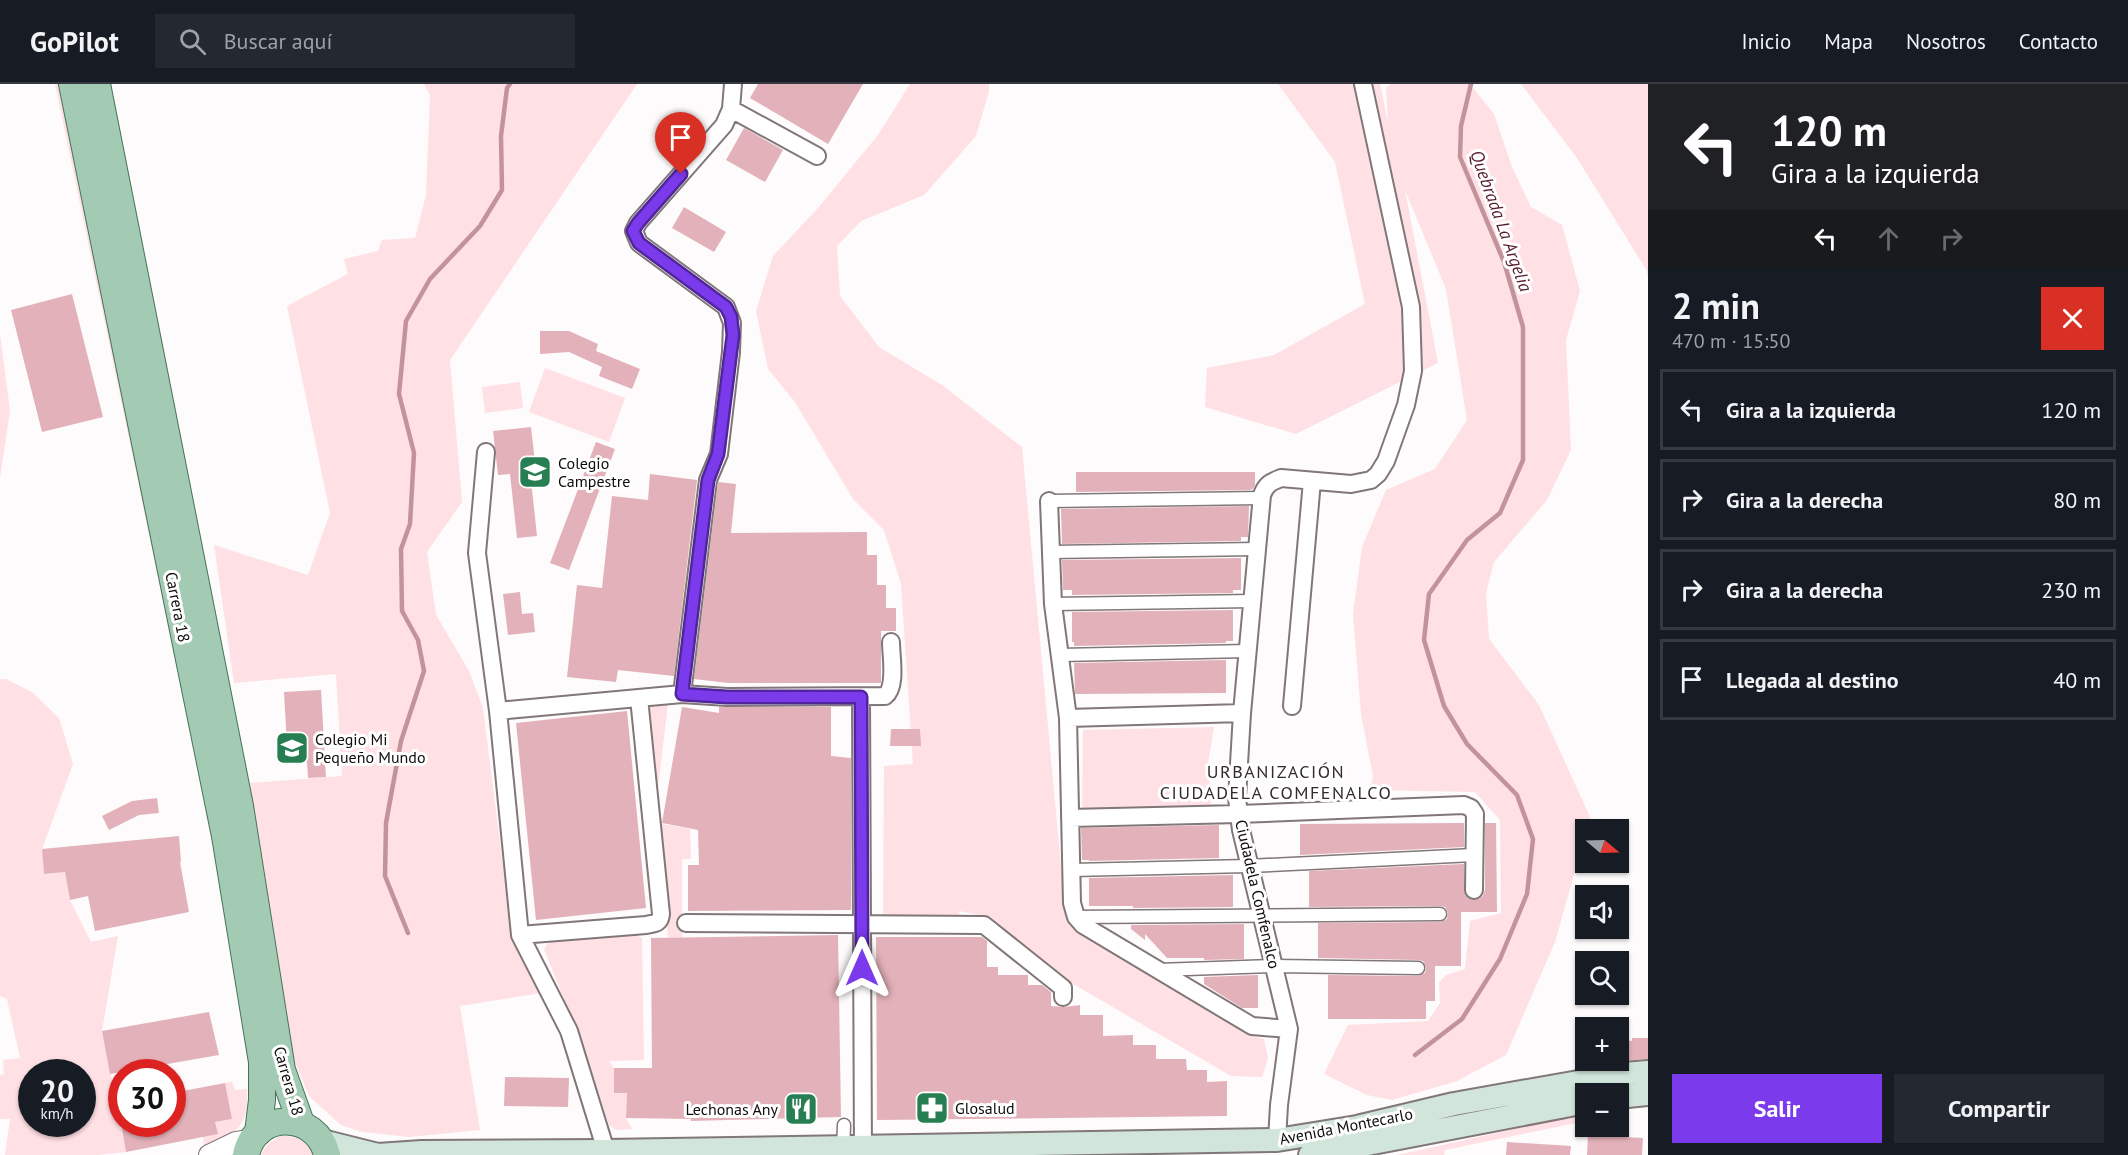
<!DOCTYPE html>
<html lang="es">
<head>
<meta charset="utf-8">
<style>
  body { margin:0; font-family:"PT Sans",sans-serif; background:#242831; color:#f1f3f6; height:100vh; display:flex; flex-direction:column; font-size:22px; white-space:nowrap }
  * { box-sizing:border-box; margin:0 }
  p { font-size:20px; color:#9ea1a6 }
  .icon { flex:none; width:33px; height:33px; fill:none; stroke:currentColor; stroke-width:2; stroke-linecap:round; stroke-linejoin:round }
  .map { position:relative; flex:1; overflow:hidden }
  .details { display:flex; flex-direction:column; background:#171b24; width:480px }
  .details>* { flex:none }
  .banner { background:#202124; color:#fff; overflow:hidden }
  .needle { width:39px; rotate:109deg }
  .fabs { position:absolute; left:1575px; top:735px; display:grid; gap:12px }
  .fabs a { display:grid; place-items:center; width:54px; height:54px; border-radius:0px; background:#171b24; box-shadow:0 2px 4px #0004; font-size:30px }
  .speed { position:absolute; left:18px; top:975px; display:flex; gap:12px; font-size:30px; font-weight:700; text-align:center }
  .speed>* { display:grid; place-content:center; width:78px; height:78px; border-radius:50%; background:#171b24; box-shadow:0 2px 4px #0004; line-height:1 }
  .speed small { font-size:15px; font-weight:400 }
  .speed .limit { border:9px solid #d22; background:#fff; color:#111 }
  .pin { position:absolute; display:grid; place-items:center; width:51px; height:51px; color:#fff; margin:-62px -26px; border-radius:50% 50% 50% 0; rotate:-45deg; box-shadow:0 0 6px #0007 }
  .pin .icon { rotate:45deg }
  .me { position:absolute; width:66px; margin:-33px; rotate:0deg; stroke-linejoin:round; filter:drop-shadow(0 0 4px #0008) }
  .turn { display:flex; align-items:center; gap:21px; height:126px; padding:0 24px; font-size:27px }
  .turn .icon { width:78px; height:78px; stroke-width:2.5 }
  .turn b { display:block; font-size:42px; line-height:51px }
  .lanes { display:flex; align-items:center; height:57px; padding:0 24px; background:#0003; justify-content:center; gap:30px; direction:ltr }
  .lanes .off { opacity:.35 }
  .round { display:grid; place-items:center; flex:none; width:63px; height:63px; border-radius:0px; background:#242831 }
  .overview { display:flex; align-items:center; justify-content:space-between; height:102px; padding:0 24px }
  h1 { font-size:36px; font-weight:700; line-height:45px }
  .button { display:flex; gap:12px; margin-top:auto; padding:12px 24px }
  .button a { flex:1; height:69px; border-radius:0px; background:#7c3aed; color:#fff; font-size:24px; font-weight:700; line-height:69px; text-align:center }
  .button a+a { background:#242831; color:#f1f3f6 }
  ul { padding:0; list-style:none }
  li { display:flex; align-items:center; gap:18px; height:81px; margin:0 12px 9px; padding:0 12px; border:3px solid #363941; border-radius:0px }
  li div { flex:1 }
  li b { display:block; font-size:22px }
  li em { font-style:normal }
  header { display:flex; align-items:center; gap:36px; box-sizing:border-box; height:84px; padding:0 30px; background:#171b24; border-bottom:2px solid #363941 }
  header strong { font-size:28px }
  nav { display:flex; gap:33px; margin-inline-start:auto; font-size:21px }
  .search { width:420px; height:54px; background:#242831; display:flex; align-items:center; gap:15px; box-sizing:border-box; padding:0 21px; border-radius:0px; color:#9ea1a6; font-size:22px }
  main { display:flex; flex:1; min-height:0 }
  .map>svg:first-child { display:block }
  .green { fill:#ffe0e4; fill-rule:evenodd }
  .lines { fill:none; stroke-linecap:round; stroke-linejoin:round }
  .stream { stroke:#c2939a; stroke-width:4.5 }
  .building { fill:#e3b1b9 }
  .pedestrian-casing { stroke:#817678; stroke-width:15 }
  .minor-casing { stroke:#817678; stroke-width:20 }
  .tertiary-casing { stroke:#817678; stroke-width:22 }
  .secondary-casing { stroke:#817678; stroke-width:26 }
  .primary-casing { stroke:#477258; stroke-width:28 }
  .pedestrian { stroke:#fff; stroke-width:12 }
  .minor { stroke:#fff; stroke-width:16 }
  .tertiary { stroke:#fff; stroke-width:20 }
  .secondary { stroke:#d1e5da; stroke-width:22 }
  .primary { stroke:#a3cbb4; stroke-width:26 }
  .route-casing { stroke:#51269a; stroke-width:15 }
  .route { stroke:#7c3aed; stroke-width:10 }
  .labels { text-anchor:middle; stroke-width:6; stroke-linejoin:round; paint-order:stroke }
  .poi-label { font-size:16px; fill:#0e0b0b; stroke:#fff; text-anchor:start }
  .street-label { font-size:16px; fill:#0e0b0b; stroke:#fff }
  .water-label { font-size:18px; font-style:italic; fill:#581d2c; stroke:#fff }
  .neighbourhood-label { font-size:18px; letter-spacing:1.5px; fill:#332a2b; stroke:#fff }
</style>
</head>
<body>
<header>
<strong>GoPilot</strong>
<div class="search"><svg class="icon" aria-label="search" viewBox="0 0 24 24"><circle cx="10" cy="10" r="6"/><path d="M15 15l6 6"/></svg>Buscar aquí</div>
<nav><a>Inicio</a><a>Mapa</a><a>Nosotros</a><a>Contacto</a></nav>
</header>
<main>
<div class="map">
<svg width="1648" height="1071" viewBox="0 0 1648 1071">
  <rect width="100%" height="100%" fill="#fdfbfb"/>
  <path class="green" d="M55,0H62L181,584L177,585Z
    M424,0H637L450,276L462,418L427,468L436,531L469,587L483,624L512,853L541,909L460,922L480,1046L409,1053L362,1048L341,1041L309,1012L290,966L250,699L342,692L336,590L234,599L214,461L308,491L330,429L287,222L348,190L344,175L378,167L382,156L415,154L426,111L430,11Z
    M910,0H989V7L976,52L924,111L861,137L837,162L840,212L879,263L942,301L1022,363L1063,804L1065,822L1079,848L1249,951L1264,955L1268,974L1262,993L1231,992L1068,897L985,832L959,827L960,836L883,835L884,682L913,680L901,500L884,446L853,415L795,318L768,285L756,227L773,172L818,124L878,51Z
    M1278,0H1380L1388,39L1386,4L1391,0H1470L1494,30L1512,83L1531,123L1562,141L1580,207L1566,256L1571,366L1547,416L1494,478L1486,509L1489,555L1539,621L1590,733L1555,858L1506,971L1457,997L1392,1016L1367,1011L1324,990L1348,941L1428,937L1440,919L1439,899L1446,891L1465,885L1470,837L1501,829L1500,736L1475,708L1371,706L1373,692L1361,630L1353,530L1362,463L1386,406L1435,385L1467,336L1446,205L1405,106L1438,279L1296,350L1205,323L1207,284L1274,271L1365,220L1335,78Z
    M1521,0H1648V195L1647,187L1577,74Z
    M0,250L10,327L0,394Z
    M545,284L625,314L609,358L529,328Z
    M520,298L523,324L485,329L482,303Z
    M0,595H6L32,608L59,634L73,680L42,765L44,790L65,788L70,816L91,858L118,852L102,947L126,1068L97,1071H5L10,1035H0V991L4,990L3,976L20,974L7,915L0,912ZM32,988H82V1040H32Z
    M668,619L658,703H655L647,620Z
    M1214,643L1208,679L1211,723L1082,730L1083,646Z
    M662,740L690,745L691,775H682V853L668,854L661,757Z
    M634,850L642,854L644,976L609,977L614,984V1009H627L626,1034L632,1045L616,1046L609,1041L589,978L544,865L550,856Z
    M232,998L235,1006L247,1005C249,1045 236,1048 204,1064L203,1052L217,1050L215,1038L232,1035L225,999Z
    M1585,1033V1037L1445,1066L1444,1071H1397L1555,1036Z
    M281,1052C297,1052 307,1056 313,1071H261C265,1061 272,1056 281,1052Z"/>
  <g class="lines">
    <path class="stream" d="M408,849L385,792L386,739L401,657L424,587L418,556L402,527L401,465L410,440L414,369L399,310L406,237L430,195L480,142L502,106L501,52L507,4L510,0
      M1415,971L1462,935L1500,875L1527,810L1533,755L1517,711L1467,660L1444,622L1424,556L1429,510L1467,456L1500,429L1523,376V243L1504,178L1460,73L1461,42L1471,0"/>
  </g>
  <path class="building" d="M758,0H863L828,60L750,14Z
    M744,44L783,66L765,98L726,76Z
    M684,123L726,148L714,168L672,144Z
    M72,210L103,333L42,348L11,226Z
    M540,247H569L598,260L596,267L640,285L632,305L599,292L602,283L569,268L540,270Z
    M531,343L536,387H530L537,452L517,454L510,390L498,391L493,347Z
    M596,358L615,365L569,486L550,479Z
    M1076,388H1255V401L1253,405L1249,406L1076,408Z
    M650,390L697,396L674,592L618,586L616,598L567,593L577,501L602,504L612,412L648,416Z
    M718,398L736,400L731,449L867,448V471H877V501H886V524H896V547H881V599H728L694,595Z
    M1249,422L1248,453H1241V457L1062,460L1061,425Z
    M1241,474V506H1233V509L1072,511V506H1063L1062,476Z
    M520,508L522,530L533,529L535,548L508,551L503,510Z
    M1233,526V557H1226V559L1074,562V558H1072V528Z
    M1226,576V609L1075,610L1074,579Z
    M321,606L326,693L308,694L307,678L288,679L284,608Z
    M682,623L719,629V623H831V672L851,674V826L688,827V781H699L698,746L662,739Z
    M627,627L646,824L536,836L516,639Z
    M891,645H920L921,662H890Z
    M157,714L159,729L139,731L109,746L102,732L132,717Z
    M1463,739H1464V763L1300,771V740Z
    M1485,739H1496L1497,828H1461V882H1435V917H1426V935H1328V891L1418,892L1425,889L1426,884L1423,877L1418,876L1318,874V839L1440,838L1447,835L1448,829L1445,823L1440,822L1309,823V787L1464,780L1465,811L1469,815H1479L1483,812L1485,806Z
    M1219,741V774L1089,777V776H1082L1081,744Z
    M179,752L181,778H180L189,828L95,847L88,812L70,816L65,788L44,790L42,765Z
    M1233,791V823L1133,824V822H1089V794Z
    M1244,840V875L1204,876V874H1167L1145,850V856L1131,845V841Z
    M838,851L841,1033L691,1037V1035L626,1034L627,1009H614V984H652L651,854Z
    M876,853H982L987,857V883H998V891H1028V901H1042L1051,908V922L1064,923L1080,921V931H1103V952L1133,951V961H1156V975H1186L1187,986H1207V998L1227,997V1032L877,1036Z
    M1258,891V924H1242L1204,900V893Z
    M209,928L219,971L110,990L102,947Z
    M1632,954H1648V975L1618,977V956L1632,957Z
    M505,993L569,994L568,1023L504,1022Z
    M225,999L232,1035L215,1038L218,1050L126,1068L121,1040H172V1009Z
    M1588,1051L1643,1054L1642,1071H1587Z
    M1507,1058L1571,1062L1570,1071H1506Z"/>
  <g class="lines">
    <g class="pedestrian-casing">
      <path id="pedestrian" d="M1049,417L1261,414
        M1050,468L1258,465
        M1053,520L1253,517
        M1061,571L1248,567
        M1071,786L1249,782L1474,771
        M1076,833L1440,830
        M1158,886L1274,882L1418,884
        M843,1067L844,1041"/>
    </g>
    <g class="minor-casing">
      <path id="minor" d="M731,25L817,72
        M486,368L477,469L498,627L520,851L569,947L606,1067
        M1049,417L1053,520L1068,634L1072,819L1076,833L1083,841L1252,942L1289,945
        M682,610L708,396L719,370L731,268L732,239L726,223L639,159L634,147L638,139L724,41L731,25L733,0
        M861,613L863,1071
        M1292,622L1312,397
        M498,627L682,610L727,613L885,612C897,603 891,573 891,558
        M1068,634L1242,629
        M1070,734L1239,730L1464,721L1471,724L1475,730L1474,806
        M686,839L984,841L1063,904V913
        M520,851L646,841C655,839 660,840 661,830L639,614
        M1277,1056L1279,1021L1289,945L1241,746L1237,714L1242,629L1262,411C1266,400 1271,398 1281,394L1351,400L1371,396L1378,390L1386,377L1406,321L1413,287L1411,223L1363,0"/>
    </g>
    <g class="tertiary-casing">
      <path id="tertiary" d="M209,1071L236,1058L253,1055"/>
    </g>
    <g class="secondary-casing">
      <path id="secondary" d="M1618,1013L1648,1010
        M322,1057L378,1071L422,1068L606,1067L1277,1056L1357,1043L1454,1020L1624,990L1648,988
        M1310,1071L1586,1018"/>
    </g>
    <g class="primary-casing">
      <path id="primary" d="M72,0L225,752L262,978V1016L258,1049
        M97,0L240,722L282,986L301,1039
        M246,1071C255,1026 317,1027 327,1071"/>
    </g>
    <use href="#pedestrian" class="pedestrian"/>
    <use href="#minor" class="minor"/>
    <use href="#tertiary" class="tertiary"/>
    <use href="#secondary" class="secondary"/>
    <use href="#primary" class="primary"/>
  </g>
  <g class="lines">
    <g class="route-casing">
      <path id="route" d="M681,90L638,139L633,147L639,159L726,223L731,233L733,251L718,370L708,396L682,610L727,613H861L862,884"/>
    </g>
    <use href="#route" class="route"/>
  </g>
  <defs>
    <g id="school-square" transform="scale(1.725)"><rect x="-9" y="-9" width="18" height="18" rx="4" fill="#277e53" stroke="#fff"/><path d="M0-5L7-2L0 1L-7-2ZM-4 1L0 2.5L4 1V4Q0 6-4 4Z" fill="#fff"/></g>
    <g id="university-square" transform="scale(1.725)"><rect x="-9" y="-9" width="18" height="18" rx="4" fill="#277e53" stroke="#fff"/><path d="M0-5L7-2L0 1L-7-2ZM-4 1L0 2.5L4 1V4Q0 6-4 4Z" fill="#fff"/></g>
    <g id="pharmacy-square" transform="scale(1.725)"><rect x="-9" y="-9" width="18" height="18" rx="4" fill="#277e53" stroke="#fff"/><path d="M-2-6h4v4h4v4h-4v4h-4v-4h-4v-4h4Z" fill="#fff"/></g>
    <g id="restaurant-square" transform="scale(1.725)"><rect x="-9" y="-9" width="18" height="18" rx="4" fill="#277e53" stroke="#fff"/><path d="M-5-6h1v4h1v-4h1v4h1v-4h1v5L-1.5 .5V6h-2V.5L-5-1ZM5-6V6H3V1.5H1.5Q1.5-4 5-6Z" fill="#fff"/></g>
  </defs>
  <g fill-rule="evenodd">
    <use href="#school-square" x="535" y="388"/>
    <use href="#university-square" x="292" y="664"/>
    <use href="#pharmacy-square" x="932" y="1024"/>
    <use href="#restaurant-square" x="801" y="1025"/>
  </g>
  <g class="labels">
    <g class="poi-label">
      <text x="558" y="385">Colegio<tspan x="558" dy="18">Campestre</tspan></text>
      <text x="315" y="661">Colegio Mi<tspan x="315" dy="18">Pequeño Mundo</tspan></text>
      <text x="955" y="1030">Glosalud</text>
      <text x="778" y="1031" text-anchor="end">Lechonas Any</text>
    </g>
    <g class="street-label">
      <text transform="translate(178 523) rotate(79)" y="6">Carrera 18</text>
      <text transform="translate(1258 810) rotate(77)" y="6">Ciudadela Comfenalco</text>
      <text transform="translate(289 997) rotate(74)" y="6">Carrera 18</text>
      <text transform="translate(1346 1042) rotate(-11)" y="6">Avenida Montecarlo</text>
    </g>
    <g class="water-label">
      <text transform="translate(1501 137) rotate(70)" y="6">Quebrada La Argelia</text>
    </g>
    <g class="neighbourhood-label">
      <text x="1276" y="694">URBANIZACIÓN<tspan x="1276" dy="21">CIUDADELA COMFENALCO</tspan></text>
    </g>
  </g>
</svg>
<div class="fabs">
<a><svg class="needle" viewBox="-14 -14 28 28"><path d="M0-13l5 13h-10z" fill="#e53935"/><path d="M0 13l5-13h-10z" fill="#9ea1a6"/></svg></a>
<a><svg class="icon" aria-label="sound" viewBox="0 0 24 24"><path d="M4 9h4l5-4v14l-5-4H4zM17 9q2 3 0 6"/></svg></a>
<a><svg class="icon" aria-label="search" viewBox="0 0 24 24"><circle cx="10" cy="10" r="6"/><path d="M15 15l6 6"/></svg></a>
<a>+</a>
<a>−</a>
</div>
<div class="speed"><div>20<small>km/h</small></div><div class="limit">30</div></div>
<div class="pin" style="left:681px;top:90px;background:#d93025"><svg class="icon" aria-label="arrive" viewBox="0 0 24 24"><path d="M6 21V4h12l-3 4 3 4H6"/></svg></div>
<svg class="me" style="left:862px;top:884px" viewBox="-20 -20 40 40"><path d="M0-17L14 15 0 8-14 15z" fill="#7c3aed" stroke="#fff" stroke-width="4"/></svg>
</div>
<section class="details">
<div class="banner">
<div class="turn"><svg class="icon" aria-label="left" viewBox="0 0 24 24"><path d="M17 20v-9H6M10 6l-5 5 5 5"/></svg><div><b>120 m</b>Gira a la izquierda</div></div>
<div class="lanes"><svg class="icon" aria-label="left" viewBox="0 0 24 24"><path d="M17 20v-9H6M10 6l-5 5 5 5"/></svg><svg class="icon off" aria-label="ahead" viewBox="0 0 24 24"><path d="M12 20V5M6 11l6-6 6 6"/></svg><svg class="icon off" aria-label="right" viewBox="0 0 24 24"><path d="M7 20v-9h11M14 6l5 5-5 5"/></svg></div>
</div>
<div class="overview"><div><h1>2 min</h1><p>470 m · 15:50</p></div><a class="round" style="background:#d93025;color:#fff"><svg class="icon" aria-label="close" viewBox="0 0 24 24"><path d="M6 6l12 12M18 6L6 18"/></svg></a></div>
<ul>
<li><svg class="icon" aria-label="left" viewBox="0 0 24 24"><path d="M17 20v-9H6M10 6l-5 5 5 5"/></svg><div><b>Gira a la izquierda</b></div><em>120 m</em></li>
<li><svg class="icon" aria-label="right" viewBox="0 0 24 24"><path d="M7 20v-9h11M14 6l5 5-5 5"/></svg><div><b>Gira a la derecha</b></div><em>80 m</em></li>
<li><svg class="icon" aria-label="right" viewBox="0 0 24 24"><path d="M7 20v-9h11M14 6l5 5-5 5"/></svg><div><b>Gira a la derecha</b></div><em>230 m</em></li>
<li><svg class="icon" aria-label="arrive" viewBox="0 0 24 24"><path d="M6 21V4h12l-3 4 3 4H6"/></svg><div><b>Llegada al destino</b></div><em>40 m</em></li>
</ul>
<div class="button"><a>Salir</a><a>Compartir</a></div>
</section>
</main>
</body>
</html>
